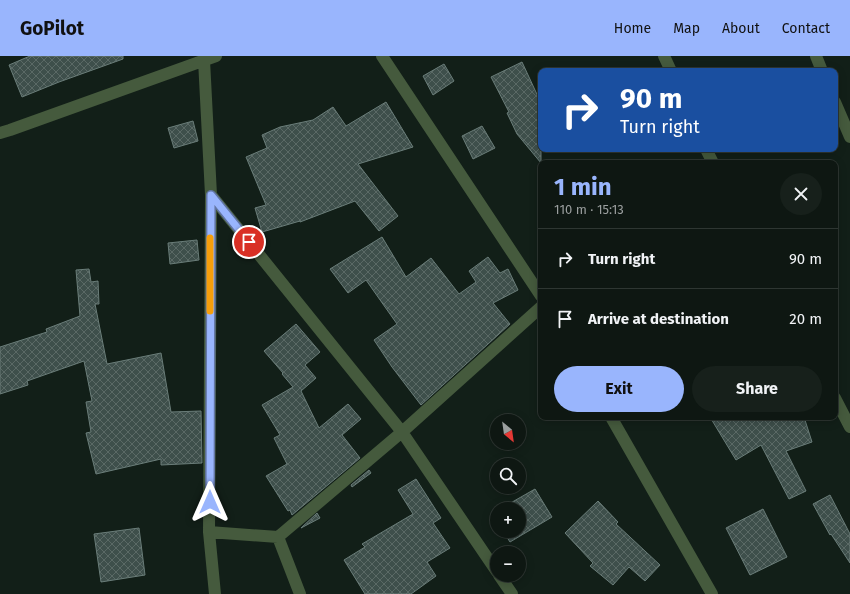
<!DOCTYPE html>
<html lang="en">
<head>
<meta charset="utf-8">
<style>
  body { margin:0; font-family:"Fira Sans",sans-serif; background:#17201b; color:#f1f3f6; height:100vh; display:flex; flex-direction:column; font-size:15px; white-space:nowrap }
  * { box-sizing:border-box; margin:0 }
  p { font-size:13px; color:#9b9f9f }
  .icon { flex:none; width:22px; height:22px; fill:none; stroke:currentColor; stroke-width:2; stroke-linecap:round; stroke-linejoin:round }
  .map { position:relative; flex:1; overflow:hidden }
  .sheet { position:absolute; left:538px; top:104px; width:300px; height:260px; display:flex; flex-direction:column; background:#0e1712; border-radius:8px; box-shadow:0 2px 10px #0003,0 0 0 1px #2e3632 }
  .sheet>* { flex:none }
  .hud { position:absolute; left:538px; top:12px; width:300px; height:84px; border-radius:8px; box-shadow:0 2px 10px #0003,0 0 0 1px #2e3632; background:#1a4fa0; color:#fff; overflow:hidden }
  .needle { width:26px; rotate:151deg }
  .tools { position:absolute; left:490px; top:358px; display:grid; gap:8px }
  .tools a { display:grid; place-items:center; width:36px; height:36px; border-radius:50%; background:#0e1712; box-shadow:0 2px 10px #0003,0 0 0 1px #2e3632; font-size:20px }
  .pin { position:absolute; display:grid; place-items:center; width:34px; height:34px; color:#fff; margin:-17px; border:2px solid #fff; border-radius:50%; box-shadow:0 1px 4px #0007 }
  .me { position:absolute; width:44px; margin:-22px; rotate:0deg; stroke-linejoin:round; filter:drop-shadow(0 0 3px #0008) }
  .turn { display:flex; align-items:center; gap:14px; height:84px; padding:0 16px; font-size:18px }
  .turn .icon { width:52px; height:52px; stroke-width:2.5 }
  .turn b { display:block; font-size:28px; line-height:34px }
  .round { display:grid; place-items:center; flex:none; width:42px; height:42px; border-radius:21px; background:#17201b }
  .summary { display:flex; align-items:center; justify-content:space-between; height:68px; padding:0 16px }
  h1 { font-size:24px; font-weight:700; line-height:30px; color:#99b5fd }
  .primary-button { display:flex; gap:8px; margin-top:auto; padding:8px 16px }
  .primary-button a { flex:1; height:46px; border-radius:24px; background:#99b5fd; color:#111; font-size:16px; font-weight:700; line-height:46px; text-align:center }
  .primary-button a+a { background:#17201b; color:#f1f3f6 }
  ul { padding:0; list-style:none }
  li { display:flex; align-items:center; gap:12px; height:60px; padding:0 16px; border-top:1px solid #2e3632 }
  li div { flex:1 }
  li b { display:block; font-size:15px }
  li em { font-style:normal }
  header { display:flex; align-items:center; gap:24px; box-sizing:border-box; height:56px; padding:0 20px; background:#99b5fd; color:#111 }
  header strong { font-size:19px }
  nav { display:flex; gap:22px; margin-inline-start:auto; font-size:14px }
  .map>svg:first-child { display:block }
  .building { fill:url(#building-cross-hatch); stroke:#6a7d79 }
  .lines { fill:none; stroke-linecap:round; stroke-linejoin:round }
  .minor { stroke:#455a3d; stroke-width:12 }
  .route-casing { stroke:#6376a4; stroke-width:10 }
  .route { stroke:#99b5fd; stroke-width:7 }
  .slow { stroke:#f59e0b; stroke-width:7 }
</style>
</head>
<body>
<header>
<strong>GoPilot</strong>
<nav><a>Home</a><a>Map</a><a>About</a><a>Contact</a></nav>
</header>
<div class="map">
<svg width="850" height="538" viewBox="0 0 850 538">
  <defs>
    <pattern id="building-cross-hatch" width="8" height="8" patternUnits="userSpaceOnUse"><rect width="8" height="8" fill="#3e4f4b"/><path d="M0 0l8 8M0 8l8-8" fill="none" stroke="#5a6965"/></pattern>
  </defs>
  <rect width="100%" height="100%" fill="#121f18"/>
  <path class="building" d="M30,0H123V3L59,26L22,41L9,9Z
    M522,6L541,47V107L517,78L507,57L509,56L491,21Z
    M444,8L454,25L433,39L423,20Z
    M386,46L413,91L358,108L398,160L379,175L355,145L300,166V165L262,176L255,152L266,149L246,101L267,92L262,79L280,71L313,64L333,51L346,70Z
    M193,65L198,85L174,92L168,72Z
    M482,70L495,92L473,103L462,80Z
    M382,181L406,221L431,202L459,238L476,226L469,215L488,201L500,217L508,213L518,234L493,247L510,268L421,349L392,311L374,284L397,268L366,224L348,237L330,213Z
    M197,184L199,204L170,208L168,187Z
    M89,213L91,226L98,225L99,248H95L107,308L161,297L171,356L201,355L202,407L161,409V403L96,418L86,377L91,376L86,346L92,345L84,305L27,325L28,329L0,338V291L47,276L46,273L80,260L76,214Z
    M296,268L320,296L305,309L316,322L301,335L319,372L348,348L361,363L342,379L360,402L292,459L290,454L288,455L266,420L287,408L274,382L280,379L262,349L293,331L282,318L283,317L264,295Z
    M710,361H804L812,386L786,395L806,435L789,443L761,389L736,404Z
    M369,414L371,417L352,431L351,429Z
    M416,423L441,462L433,467L450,492L427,506L436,520L411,538H365L344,504L365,491L362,488L413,458L398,434Z
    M535,433L552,461L510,486L503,475H519V453H500Z
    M830,439L850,478V507L831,478L830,479L813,448Z
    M598,445L618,466L616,468L660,509L645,525L629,511L613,529L590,510L593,507L565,477Z
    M763,453L787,501L750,519L726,472Z
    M317,457L320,462L301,472Z
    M139,472L145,519L101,526L94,478Z"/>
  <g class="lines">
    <path class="minor" d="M382,0L541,240
      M664,0L671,15
      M816,0L822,15
      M204,4L211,139L209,476L215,538
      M835,46L850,81
      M0,77L10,74L216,0
      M706,93L713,107
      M211,139L402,376L497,516
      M835,342L850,371
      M611,361L712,538
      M209,476L278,481L402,376L541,251
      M278,481L300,538
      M499,519L512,538"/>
  </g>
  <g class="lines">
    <g class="route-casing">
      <path id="route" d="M210,446L211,139L249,186"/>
    </g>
    <use href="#route" class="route"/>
    <path class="slow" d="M210,255V182"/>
  </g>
</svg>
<div class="tools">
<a><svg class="needle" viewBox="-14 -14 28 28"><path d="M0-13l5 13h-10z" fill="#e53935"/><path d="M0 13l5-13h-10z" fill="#9b9f9f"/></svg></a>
<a><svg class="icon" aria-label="search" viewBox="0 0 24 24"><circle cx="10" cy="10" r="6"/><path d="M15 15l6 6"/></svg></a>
<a>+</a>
<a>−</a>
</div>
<div class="pin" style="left:249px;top:186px;background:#d93025"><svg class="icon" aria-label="arrive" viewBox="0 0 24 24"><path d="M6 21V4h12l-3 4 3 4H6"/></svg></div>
<svg class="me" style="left:210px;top:446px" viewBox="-20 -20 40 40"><path d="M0-17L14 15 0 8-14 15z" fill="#99b5fd" stroke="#fff" stroke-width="4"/></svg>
<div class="hud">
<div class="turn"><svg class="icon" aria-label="right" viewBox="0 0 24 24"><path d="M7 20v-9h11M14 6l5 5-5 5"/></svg><div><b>90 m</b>Turn right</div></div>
</div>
<section class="sheet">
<div class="summary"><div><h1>1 min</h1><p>110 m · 15:13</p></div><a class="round"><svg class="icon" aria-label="close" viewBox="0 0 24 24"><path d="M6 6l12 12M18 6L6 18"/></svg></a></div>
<ul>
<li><svg class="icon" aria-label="right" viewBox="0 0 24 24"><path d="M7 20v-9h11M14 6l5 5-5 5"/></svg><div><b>Turn right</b></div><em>90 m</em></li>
<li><svg class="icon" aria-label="arrive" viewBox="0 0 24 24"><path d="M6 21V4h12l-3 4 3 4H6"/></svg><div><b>Arrive at destination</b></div><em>20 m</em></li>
</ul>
<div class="primary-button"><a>Exit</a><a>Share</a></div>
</section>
</div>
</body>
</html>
